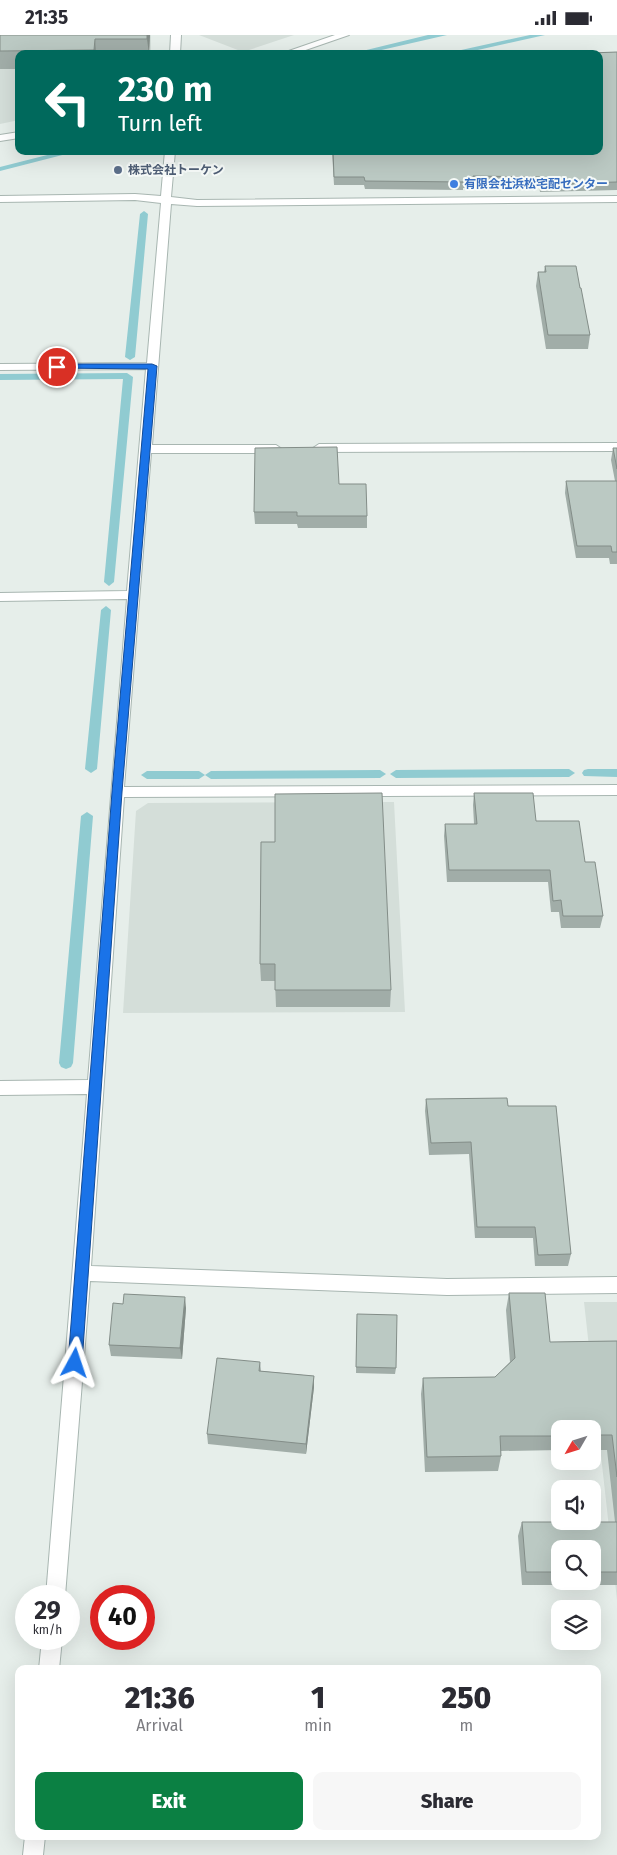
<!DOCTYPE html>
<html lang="en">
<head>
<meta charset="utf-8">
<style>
  body { margin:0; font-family:"Fira Sans","Noto Sans JP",sans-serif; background:#f7f7f7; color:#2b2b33; height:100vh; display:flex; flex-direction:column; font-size:19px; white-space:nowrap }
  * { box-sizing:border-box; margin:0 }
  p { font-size:16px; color:#7c7c81 }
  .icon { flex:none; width:28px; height:28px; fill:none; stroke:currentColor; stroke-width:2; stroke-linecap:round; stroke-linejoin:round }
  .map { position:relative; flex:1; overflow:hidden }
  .side { position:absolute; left:15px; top:1630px; width:586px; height:175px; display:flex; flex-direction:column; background:#fff; border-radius:10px; box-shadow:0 5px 20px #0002 }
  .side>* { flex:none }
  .guide { position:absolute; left:15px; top:15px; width:588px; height:105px; border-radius:10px; box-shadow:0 5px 20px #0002; background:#00695c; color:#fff; overflow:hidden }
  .needle { width:32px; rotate:231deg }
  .controls { position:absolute; left:551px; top:1385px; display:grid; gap:10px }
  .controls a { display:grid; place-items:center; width:50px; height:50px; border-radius:10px; background:#fff; box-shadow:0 5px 20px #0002; font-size:25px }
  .speed { position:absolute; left:15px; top:1550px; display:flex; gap:10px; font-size:25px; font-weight:700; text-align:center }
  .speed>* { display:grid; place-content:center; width:65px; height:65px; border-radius:50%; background:#fff; box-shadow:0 5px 20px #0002; line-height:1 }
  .speed small { font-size:12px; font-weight:400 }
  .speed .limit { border:8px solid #d22; background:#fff; color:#111 }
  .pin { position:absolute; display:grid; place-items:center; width:42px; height:42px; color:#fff; margin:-21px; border:2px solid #fff; border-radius:50%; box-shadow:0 1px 5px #0007 }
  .me { position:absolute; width:55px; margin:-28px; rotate:5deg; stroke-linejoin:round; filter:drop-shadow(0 0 4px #0008) }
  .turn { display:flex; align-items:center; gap:18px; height:105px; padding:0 20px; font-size:22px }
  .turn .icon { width:65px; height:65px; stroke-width:2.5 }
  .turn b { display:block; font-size:35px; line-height:42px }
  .eta { display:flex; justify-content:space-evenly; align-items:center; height:85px; text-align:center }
  .eta b { font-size:30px; font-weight:800; line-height:35px }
  .action { display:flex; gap:10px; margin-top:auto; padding:10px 20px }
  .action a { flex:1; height:58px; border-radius:10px; background:#0b8043; color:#fff; font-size:20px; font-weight:800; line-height:58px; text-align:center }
  .action a+a { background:#f7f7f7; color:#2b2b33 }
  .status { display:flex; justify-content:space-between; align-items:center; height:35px; padding:0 25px; background:#fff; direction:ltr }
  .status svg { height:14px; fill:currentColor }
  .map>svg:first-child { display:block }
  .built { fill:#d4ded9 }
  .water { fill:#90cbd1 }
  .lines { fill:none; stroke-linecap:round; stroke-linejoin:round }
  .stream { fill:#90cbd1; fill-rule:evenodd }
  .minor-casing { stroke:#a8b6b1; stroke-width:2 }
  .minor { fill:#fff; fill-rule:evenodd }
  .wall { fill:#a1ada8; fill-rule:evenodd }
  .shaded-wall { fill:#838d88 }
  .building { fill:#bbc9c3; stroke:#838d88 }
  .route { fill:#1a73e8; stroke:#114b97 }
  .service-dot { fill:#5c6f8a; stroke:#f6faf8; stroke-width:2 }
  .shop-dot { fill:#3f7fe0; stroke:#f6faf8; stroke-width:2 }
  .labels { text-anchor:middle; stroke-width:4; stroke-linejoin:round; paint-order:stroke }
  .far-service-label { font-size:12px; font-weight:bold; fill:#4e5e75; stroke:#f6faf8; text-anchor:start }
  .far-shop-label { font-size:12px; font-weight:bold; fill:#366cbe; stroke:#f6faf8; text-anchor:start }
</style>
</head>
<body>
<div class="status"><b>21:35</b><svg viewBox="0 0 49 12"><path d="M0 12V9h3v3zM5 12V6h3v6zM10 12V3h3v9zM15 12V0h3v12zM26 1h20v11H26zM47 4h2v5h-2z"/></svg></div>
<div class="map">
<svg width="617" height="1820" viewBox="0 0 617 1820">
  <rect width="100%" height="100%" fill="#e6eeea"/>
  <path class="built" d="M0,0H151V19H19V85L0,89Z
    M199,0H294L243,17Z
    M394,767L405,977L123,978L136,776L148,768Z
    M584,1267H617V1565Z"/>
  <path class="water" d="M428,0H447L364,19H350Z
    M63,116H78L0,136V132Z"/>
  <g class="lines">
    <path class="stream" d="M530,0H545L460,19H443Z
      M144,176L148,179L135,322L130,325L125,322L140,179Z
      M127,338L133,342L114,547L109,551L104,547L123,344L0,345V339Z
      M106,571L111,575L97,734L91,738L85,734L101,575Z
      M569,734L575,738L569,742L396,743L390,739L396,735Z
      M588,734H617V742L584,741L582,738L584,735Z
      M380,735L386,739L380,743L211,744L205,740L211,736Z
      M147,736H199L205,740L199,744H147L141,740Z
      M87,777L93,781L73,1028L71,1032L66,1034L61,1032L59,1028L81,781Z"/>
    <g class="minor-casing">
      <path id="minor" d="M171,0H181L180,19H170Z
        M335,0H349L294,19H280Z
        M19,97V103L0,106V100Z
        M165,116H175L171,162L197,165L617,161V167L197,171L171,169L152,410H276L282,414L276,418H151L124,752L617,750V760L124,762L91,1231L447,1244L617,1242V1258L447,1260L90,1246L65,1561H46L87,1059L0,1060V1046L88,1045L127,564L0,566V558L127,556L146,334L0,335V329L147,328L161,168L135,165L0,167V161L135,159L161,161Z
        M617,408V416L319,417L313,413L319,409Z
        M42,1604H62L59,1634H39Z
        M25,1801H45L43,1820H23Z"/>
    </g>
    <use href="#minor" class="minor"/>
  </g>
  <path class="wall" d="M0,0H150L149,19H19V34H0Z
    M617,17V155L540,157L539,150L473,149V152L463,153V155L365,154L364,150H334L332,116H599V19H590V18Z
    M545,231L580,253L590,300L588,314H546L536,251L538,237H544Z
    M613,413H617V529H610L609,523H576L565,458L566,446H615L611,425Z
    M339,449L367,481V493H298L297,489H255L254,477Z
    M474,758L536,786L585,827L603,881L600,893H561L559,877H551L548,847H447L444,801L445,789H474L473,770Z
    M261,807L391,955L390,972H276L275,946H261L260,929Z
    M426,1064L508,1071L571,1219L568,1231H535L533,1203H475L469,1119L429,1120L425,1076Z
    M509,1258L550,1307L617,1306V1550H522L518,1501L522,1487H615L607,1415H592V1394H560V1415L501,1416V1421L498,1436L425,1437L421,1359L423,1343L495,1342L510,1327L506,1275ZM560,1514H592V1546H560Z
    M123,1269L186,1273L182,1324L111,1321L109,1310Z
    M357,1279L396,1333L395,1339L356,1338Z
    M260,1327L261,1336L314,1341V1352L306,1419L208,1409L207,1399Z"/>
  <path class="shaded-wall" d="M147,0H150L149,19L147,4Z
    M95,4L96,19H94Z
    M185,1262L186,1273L182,1324L180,1313Z
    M314,1341V1352L306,1419V1409Z"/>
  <path class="building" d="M0,0H147V4H95L94,15L0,16Z
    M617,17V147L541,149L540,142L473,141L474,144H464V147L365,146L364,142H334L333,116H599V19H591L590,18Z
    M545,231H576L580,253H581L590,300H548L538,237H546Z
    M337,412L339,449H366L367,481H297V477H254L255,413Z
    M613,413H617V434Z
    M566,446H617V517H612L611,511H577Z
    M382,758L391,955H275V929H260L261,807H275V759Z
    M474,758H533L536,786H579L585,827H595L603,881H563L561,865L553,866L550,835H449L445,789H477Z
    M507,1063L508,1071H556L571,1219L538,1220L535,1192H477L471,1107L431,1108L426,1064Z
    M509,1258H545L550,1307L617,1306V1442L612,1400H592V1394H560V1401H500L501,1421L427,1422L423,1343L495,1342L515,1323Z
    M124,1259L185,1262L180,1313L109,1310L113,1268L123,1269Z
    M357,1279L397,1280L396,1333L356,1332Z
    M217,1323L260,1327L259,1336L314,1341L306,1409L207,1399Z
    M522,1487H617V1537H592V1514H560V1537H526Z"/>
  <path class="route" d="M57,329H152L157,331L122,757L82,1328L80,1332L75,1334L70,1332L68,1328L112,757L148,334L54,333L53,332Z"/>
  <circle class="service-dot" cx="118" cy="135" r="5"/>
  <circle class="shop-dot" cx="454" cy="149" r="5"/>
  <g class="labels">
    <g class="far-service-label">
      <text x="128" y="139">株式会社トーケン</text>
    </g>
    <g class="far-shop-label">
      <text x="464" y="153">有限会社浜松宅配センター</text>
    </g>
  </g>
</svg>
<div class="controls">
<a><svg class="needle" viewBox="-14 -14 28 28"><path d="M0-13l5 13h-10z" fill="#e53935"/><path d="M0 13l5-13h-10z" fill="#7c7c81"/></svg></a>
<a><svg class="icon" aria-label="sound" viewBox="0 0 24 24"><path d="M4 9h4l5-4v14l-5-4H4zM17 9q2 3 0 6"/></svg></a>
<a><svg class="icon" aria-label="search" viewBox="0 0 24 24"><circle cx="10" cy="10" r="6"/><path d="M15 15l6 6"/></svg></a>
<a><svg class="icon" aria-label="layers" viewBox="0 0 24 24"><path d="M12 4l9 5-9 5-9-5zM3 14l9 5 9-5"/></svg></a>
</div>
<div class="speed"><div>29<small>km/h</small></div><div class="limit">40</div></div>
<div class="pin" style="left:57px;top:332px;background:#d93025"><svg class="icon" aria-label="arrive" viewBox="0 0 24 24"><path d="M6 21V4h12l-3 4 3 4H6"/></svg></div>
<svg class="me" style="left:75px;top:1328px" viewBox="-20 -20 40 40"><path d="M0-17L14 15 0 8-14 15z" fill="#1a73e8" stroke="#fff" stroke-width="4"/></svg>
<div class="guide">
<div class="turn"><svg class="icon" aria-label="left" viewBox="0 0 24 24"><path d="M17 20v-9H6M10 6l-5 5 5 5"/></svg><div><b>230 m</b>Turn left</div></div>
</div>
<section class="side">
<div class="eta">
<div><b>21:36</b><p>Arrival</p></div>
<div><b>1</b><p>min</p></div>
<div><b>250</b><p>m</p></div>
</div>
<div class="action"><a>Exit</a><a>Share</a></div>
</section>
</div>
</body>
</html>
